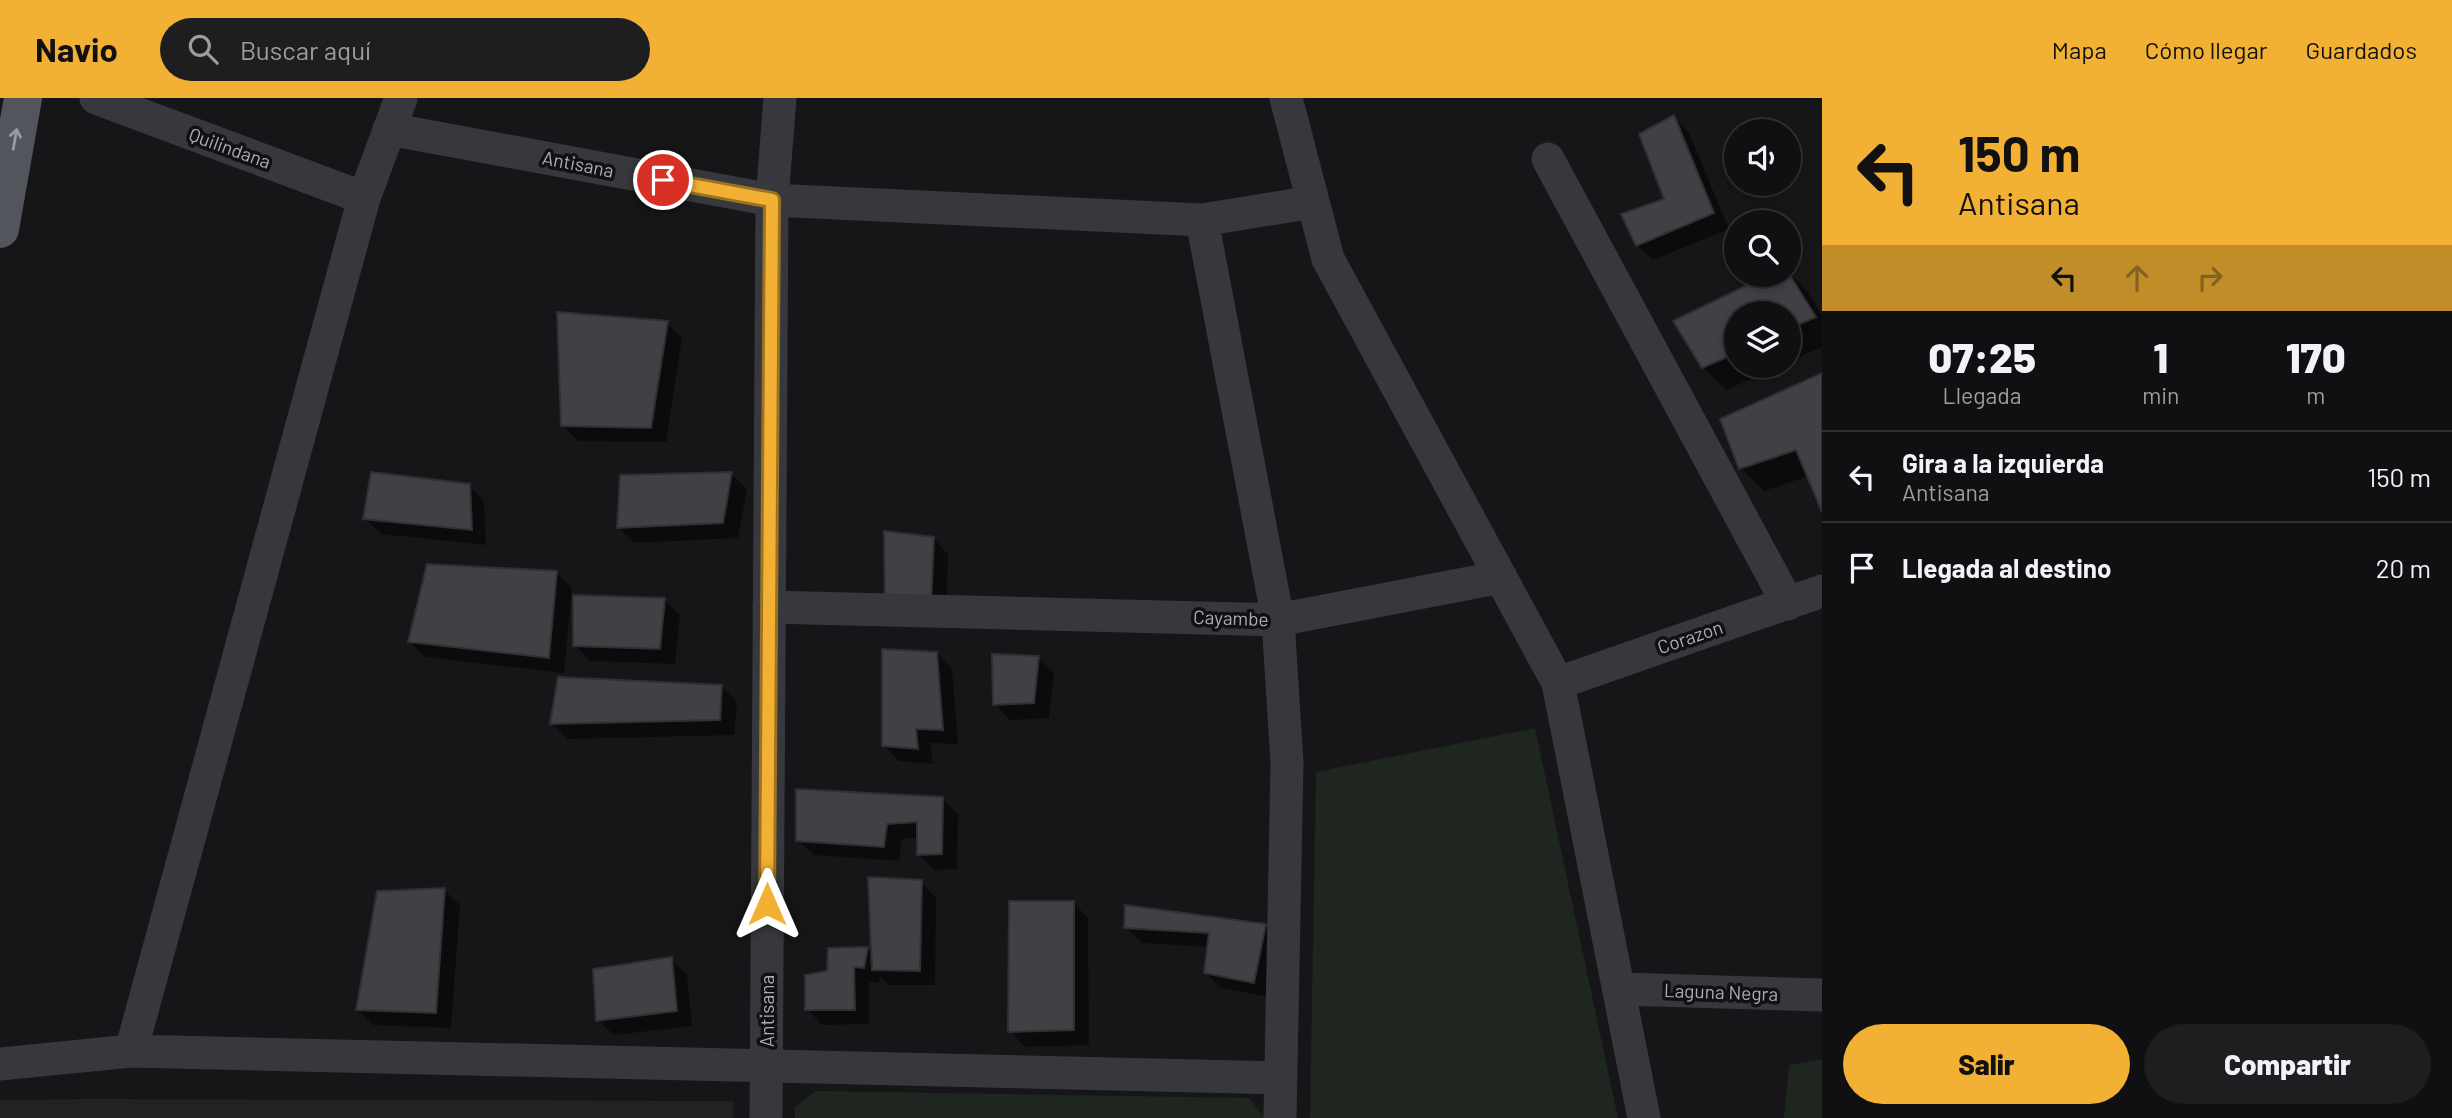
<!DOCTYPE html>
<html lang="es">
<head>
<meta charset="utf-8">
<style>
  body { margin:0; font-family:Barlow,sans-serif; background:#1e1e20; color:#f1f3f6; height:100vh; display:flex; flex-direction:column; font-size:26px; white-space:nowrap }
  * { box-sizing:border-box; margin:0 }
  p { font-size:23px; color:#9c9d9f }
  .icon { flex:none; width:38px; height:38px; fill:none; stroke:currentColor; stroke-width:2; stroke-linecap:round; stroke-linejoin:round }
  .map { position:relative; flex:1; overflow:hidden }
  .panel { display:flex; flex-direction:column; background:#101012; width:630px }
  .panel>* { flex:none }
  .top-card { background:#f2b134; color:#111; overflow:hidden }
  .tools { position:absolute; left:1724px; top:21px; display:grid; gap:14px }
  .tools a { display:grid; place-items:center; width:77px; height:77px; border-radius:50%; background:#101012; box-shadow:0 4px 10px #0003,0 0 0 2px #303032; font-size:35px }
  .pin { position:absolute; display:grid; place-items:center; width:60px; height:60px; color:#fff; margin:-30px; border:4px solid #fff; border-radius:50%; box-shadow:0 2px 7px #0007 }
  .me { position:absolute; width:77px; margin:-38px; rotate:0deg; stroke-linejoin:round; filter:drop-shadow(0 0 5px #0008) }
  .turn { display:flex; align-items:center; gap:24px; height:147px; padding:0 21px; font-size:32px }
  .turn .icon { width:91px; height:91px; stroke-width:2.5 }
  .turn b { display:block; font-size:49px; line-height:60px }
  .lanes { display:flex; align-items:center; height:66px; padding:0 21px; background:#0003; justify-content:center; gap:35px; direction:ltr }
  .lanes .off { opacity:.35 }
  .eta { display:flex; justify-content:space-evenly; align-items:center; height:119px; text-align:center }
  .eta b { font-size:42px; font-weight:800; line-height:49px }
  .primary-button { display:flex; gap:14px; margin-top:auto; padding:14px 21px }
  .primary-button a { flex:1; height:80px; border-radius:42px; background:#f2b134; color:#111; font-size:28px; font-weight:800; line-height:80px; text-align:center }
  .primary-button a+a { background:#1e1e20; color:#f1f3f6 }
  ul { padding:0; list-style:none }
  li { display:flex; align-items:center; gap:21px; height:91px; padding:0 21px; border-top:2px solid #303032 }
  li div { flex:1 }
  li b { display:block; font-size:26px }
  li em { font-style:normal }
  header { display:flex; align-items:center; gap:42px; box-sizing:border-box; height:98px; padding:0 35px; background:#f2b134; color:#111 }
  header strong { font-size:33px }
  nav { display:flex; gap:38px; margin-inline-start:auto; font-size:24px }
  .search { width:490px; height:63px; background:#1e1e20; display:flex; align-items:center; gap:18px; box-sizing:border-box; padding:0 24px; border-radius:38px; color:#9c9d9f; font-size:26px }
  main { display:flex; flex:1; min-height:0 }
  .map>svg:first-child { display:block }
  .built { fill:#222225 }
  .green { fill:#1e261f }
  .shadow { fill:#0007 }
  .building { fill:#404145; stroke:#303034; stroke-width:2 }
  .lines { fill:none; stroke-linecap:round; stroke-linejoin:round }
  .minor { stroke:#37383d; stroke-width:33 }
  .major { stroke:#53555c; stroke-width:38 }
  .oneway { stroke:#979ba6 }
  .route-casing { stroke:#9d7322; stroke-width:18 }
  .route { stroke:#f2b134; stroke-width:12 }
  .labels { text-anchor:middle; stroke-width:7; stroke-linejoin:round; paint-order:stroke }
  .street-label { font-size:19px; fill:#a8adb8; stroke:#111113 }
</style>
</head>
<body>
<header>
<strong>Navio</strong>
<div class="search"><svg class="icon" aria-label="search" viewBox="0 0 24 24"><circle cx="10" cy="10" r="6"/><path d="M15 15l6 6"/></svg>Buscar aquí</div>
<nav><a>Mapa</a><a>Cómo llegar</a><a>Guardados</a></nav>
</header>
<main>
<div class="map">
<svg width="1822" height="1020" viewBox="0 0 1822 1020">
  <rect width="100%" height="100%" fill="#161618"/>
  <path class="built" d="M87,1001L733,1003V1020H0V1002Z"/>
  <path class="green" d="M1535,630L1618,1020H1310L1316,674Z
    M1822,961V1020H1784L1789,967Z
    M816,993L1249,1000L1265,1020H795V1009Z"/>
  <path class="shadow" d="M1674,19L1689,35L1729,131L1653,162L1637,147L1666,102Z
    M1788,174L1807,193L1822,217V249L1788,264V215H1736V268H1780L1726,292L1703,269L1676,223L1772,177Z
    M667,225L682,240L666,344L578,343L563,327Z
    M1822,276V409L1809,378L1764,393L1741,370L1722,322Z
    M731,376L747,391L738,440L634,445L619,430Z
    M469,388L484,403L486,447L381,436L365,420Z
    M933,440L948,456L946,522L902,521Z
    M557,475L572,490L564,575L425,559L410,544Z
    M664,502L680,517L675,566L590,563L575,547Z
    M937,555L952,571L958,646L930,645L933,666L899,663L884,647Z
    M1039,560L1054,575L1049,620L1010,622L995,606Z
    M722,588L737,604L734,637L567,641L552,625Z
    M942,701L958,716L957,771L934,772L919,756V740L902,741L899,763L814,757L798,742Z
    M921,784L936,800L935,887H889L880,878L879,885L869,884V926L822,927L807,911L828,874L867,850L873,856Z
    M444,792L460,807L451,930L373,927L358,912Z
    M1073,804L1088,820L1089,947L1025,949L1010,933Z
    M1266,827L1281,843L1269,899L1221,890L1206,875L1209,849L1142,845L1126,830Z
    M671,861L687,876L692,928L614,937L598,922Z"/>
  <path class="building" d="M1674,17L1714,115L1636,148L1621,116L1664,101L1639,36Z
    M1788,174L1816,219L1788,231V215H1736V255L1702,270L1673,223L1768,177H1788Z
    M557,214L668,223L651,330L561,328Z
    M1822,275V414L1796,352L1739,371L1720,321Z
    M371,374L470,386L472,432L363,421Z
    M732,374L723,425L617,430L620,377Z
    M884,433L934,439L931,508L885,506Z
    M427,466L557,473L549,560L408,544Z
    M573,497L665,500L660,551L573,548Z
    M882,551L937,554L943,632L916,631L918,651L882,648Z
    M992,556L1039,558L1034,605L993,607Z
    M558,579L722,587L720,622L550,626Z
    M796,691L943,699L942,756L917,757V724L887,726L884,749L796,743Z
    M868,779L922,782L920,873L872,872Z
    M445,790L436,915L356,912L377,793Z
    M1009,803H1074V932L1008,934Z
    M1125,807L1266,826L1254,885L1204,875L1209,835L1124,830Z
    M868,849L864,870L854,869L855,912H805V877L827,873L828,850Z
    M672,859L677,913L596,923L593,871Z"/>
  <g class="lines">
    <path class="minor" d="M96,0L364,100
      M1286,0L1328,161L1558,585L1644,1020
      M389,31L772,102L1202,122
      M1548,61L1788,506
      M1313,104L1202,122L1278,522L1501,479
      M769,509L1278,522L1287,664L1280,1020
      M1558,585L1822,493
      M1621,891L1822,897
      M131,953L364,100L401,0
      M0,966L131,953L1281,980
      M766,1020L772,102L780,0"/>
    <path class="major" d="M0,131L23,0"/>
  </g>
  <defs><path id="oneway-shaft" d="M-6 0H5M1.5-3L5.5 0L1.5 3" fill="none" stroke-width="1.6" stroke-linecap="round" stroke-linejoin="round" transform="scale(1.75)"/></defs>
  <use class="oneway" href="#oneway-shaft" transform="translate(15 41) rotate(-80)"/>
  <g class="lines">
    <g class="route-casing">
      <path id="route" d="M663,82L772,102L767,806"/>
    </g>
    <use href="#route" class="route"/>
  </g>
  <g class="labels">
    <g class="street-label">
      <text transform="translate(230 50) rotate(20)" y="7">Quilindana</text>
      <text transform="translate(578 66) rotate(11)" y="7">Antisana</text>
      <text transform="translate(1231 520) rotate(2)" y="7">Cayambe</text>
      <text transform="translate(1690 539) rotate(-19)" y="7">Corazon</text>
      <text transform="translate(1721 894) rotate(2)" y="7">Laguna Negra</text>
      <text transform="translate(767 913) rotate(-90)" y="7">Antisana</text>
    </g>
  </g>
</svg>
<div class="tools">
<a><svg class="icon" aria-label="sound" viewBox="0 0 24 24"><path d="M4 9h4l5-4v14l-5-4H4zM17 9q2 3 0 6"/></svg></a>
<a><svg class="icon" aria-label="search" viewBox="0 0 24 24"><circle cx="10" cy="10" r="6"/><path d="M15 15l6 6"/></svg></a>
<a><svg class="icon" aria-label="layers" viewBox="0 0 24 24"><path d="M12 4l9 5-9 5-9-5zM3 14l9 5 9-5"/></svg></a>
</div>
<div class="pin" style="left:663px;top:82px;background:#d93025"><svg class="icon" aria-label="arrive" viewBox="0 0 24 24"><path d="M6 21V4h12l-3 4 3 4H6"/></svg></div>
<svg class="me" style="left:767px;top:806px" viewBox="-20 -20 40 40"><path d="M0-17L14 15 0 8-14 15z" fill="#f2b134" stroke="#fff" stroke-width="4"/></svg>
</div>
<section class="panel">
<div class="top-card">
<div class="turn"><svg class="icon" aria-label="left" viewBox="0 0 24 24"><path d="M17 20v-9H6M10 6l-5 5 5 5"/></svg><div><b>150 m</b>Antisana</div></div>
<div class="lanes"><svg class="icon" aria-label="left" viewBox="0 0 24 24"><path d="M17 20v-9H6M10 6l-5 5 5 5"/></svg><svg class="icon off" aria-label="ahead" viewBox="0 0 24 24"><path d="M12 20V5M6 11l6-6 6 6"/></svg><svg class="icon off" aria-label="right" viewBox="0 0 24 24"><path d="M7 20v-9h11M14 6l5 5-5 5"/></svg></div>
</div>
<div class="eta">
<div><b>07:25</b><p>Llegada</p></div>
<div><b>1</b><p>min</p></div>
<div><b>170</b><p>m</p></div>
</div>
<ul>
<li><svg class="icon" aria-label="left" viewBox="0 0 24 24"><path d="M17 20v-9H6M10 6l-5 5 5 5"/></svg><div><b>Gira a la izquierda</b><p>Antisana</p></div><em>150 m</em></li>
<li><svg class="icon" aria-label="arrive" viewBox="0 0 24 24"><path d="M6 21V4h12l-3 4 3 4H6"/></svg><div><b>Llegada al destino</b></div><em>20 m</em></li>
</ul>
<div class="primary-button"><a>Salir</a><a>Compartir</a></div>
</section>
</main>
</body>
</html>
